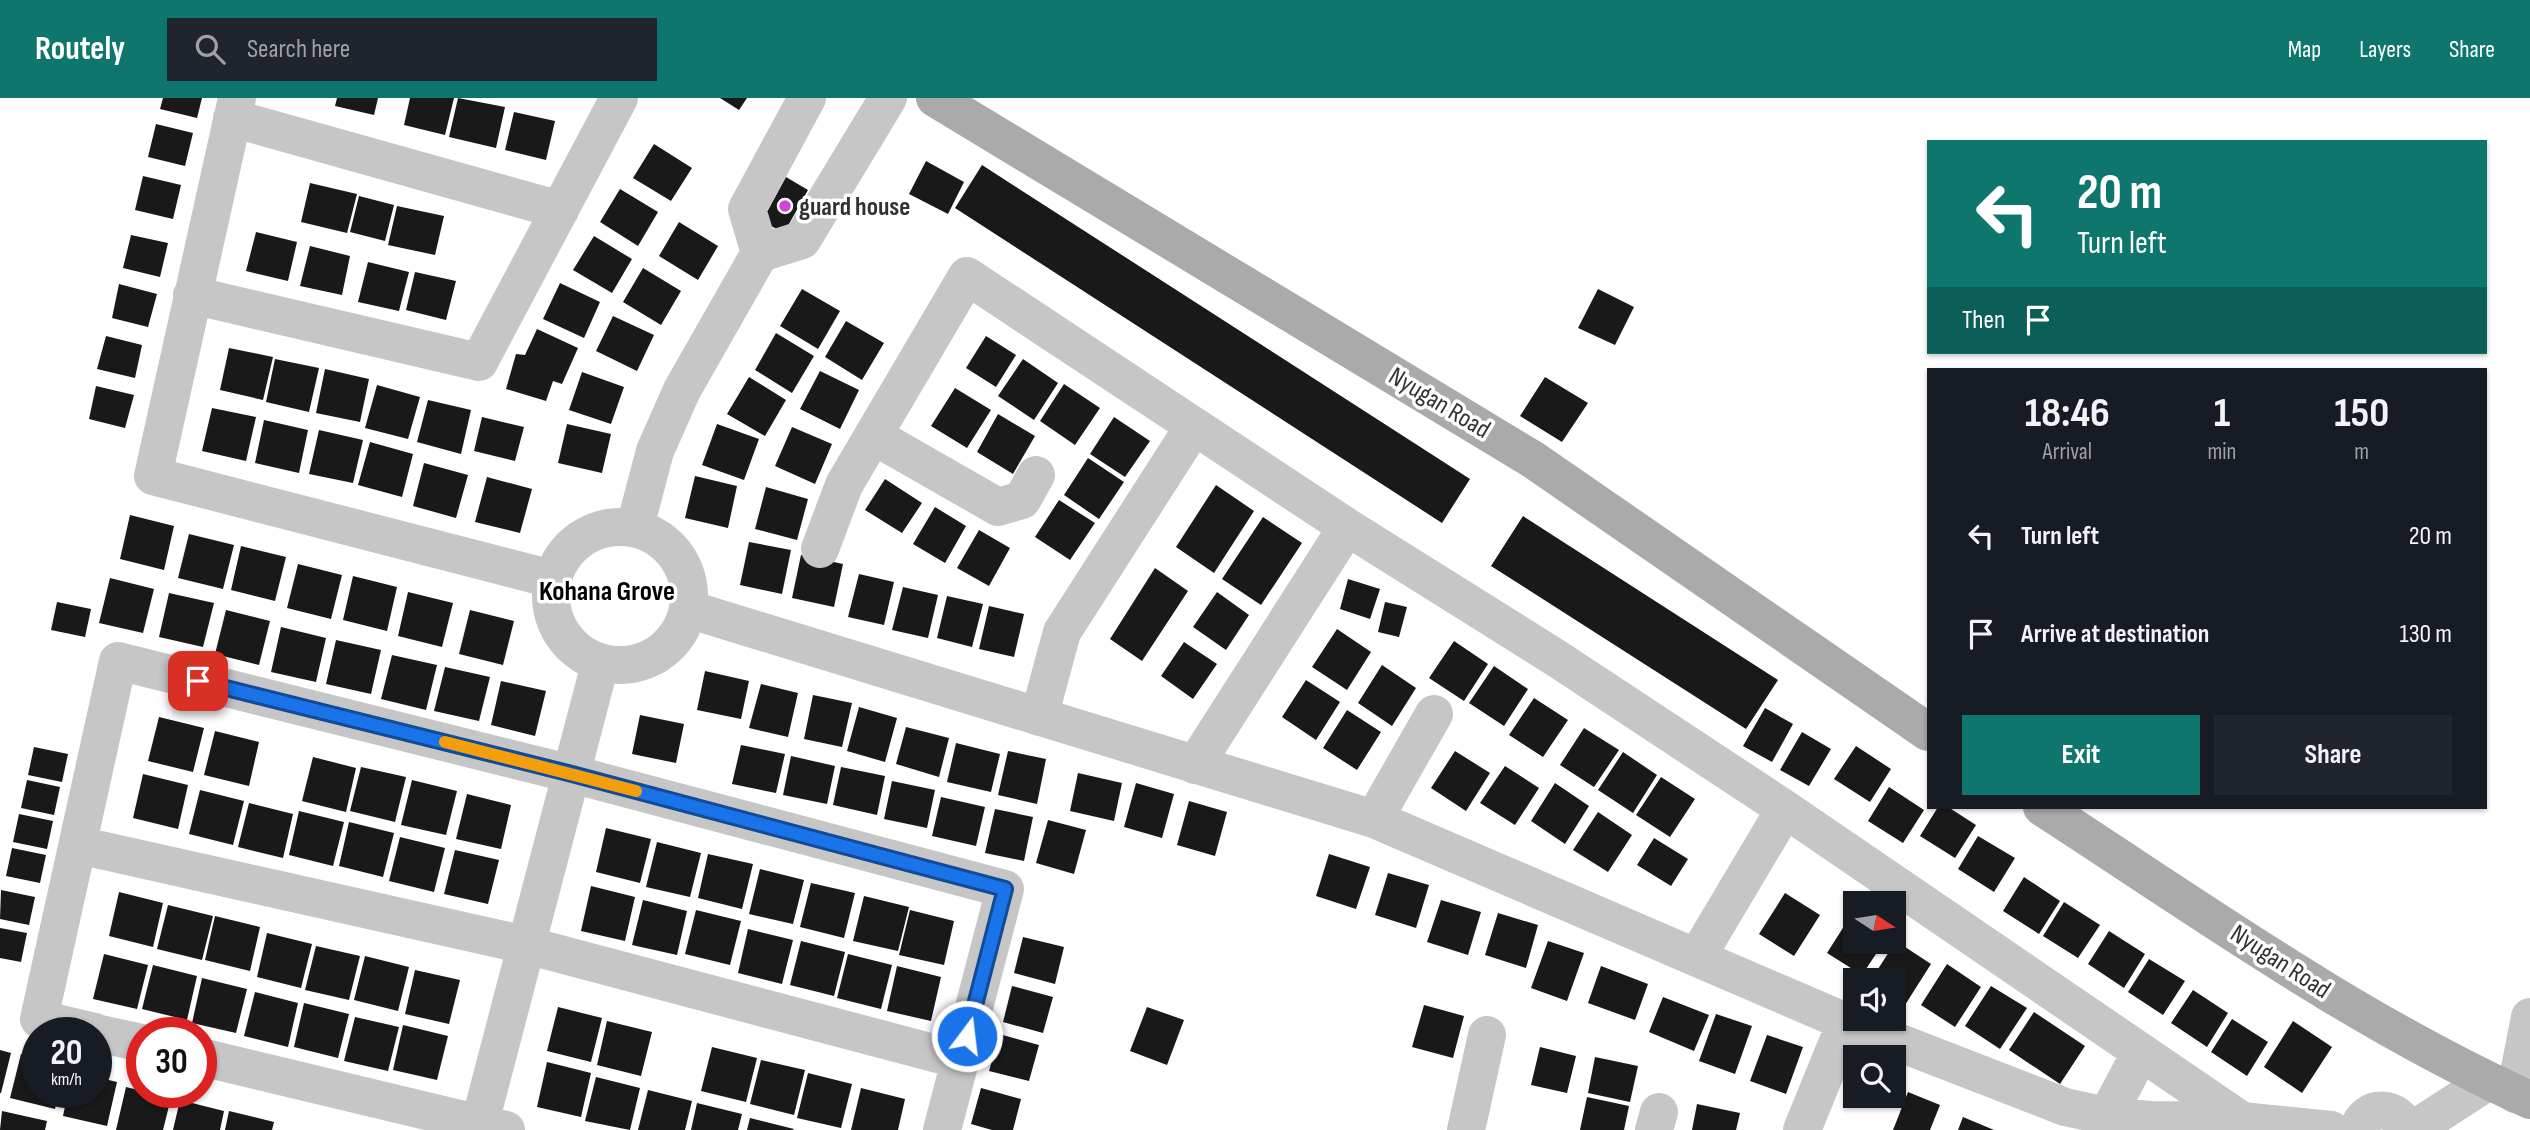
<!DOCTYPE html>
<html lang="en">
<head>
<meta charset="utf-8">
<style>
  body { margin:0; font-family:"Sofia Sans Condensed",sans-serif; background:#20242c; color:#f1f3f6; height:100vh; display:flex; flex-direction:column; font-size:26px; white-space:nowrap }
  * { box-sizing:border-box; margin:0 }
  p { font-size:23px; color:#9ea1a6 }
  .icon { flex:none; width:38px; height:38px; fill:none; stroke:currentColor; stroke-width:2; stroke-linecap:round; stroke-linejoin:round }
  .map { position:relative; flex:1; overflow:hidden }
  .sheet { position:absolute; left:1927px; top:270px; width:560px; height:441px; display:flex; flex-direction:column; background:#171b24; border-radius:0px; box-shadow:0 2px 5px #0004 }
  .sheet>* { flex:none }
  .hud { position:absolute; left:1927px; top:42px; width:560px; height:214px; border-radius:0px; box-shadow:0 2px 5px #0004; background:#0f766e; color:#fff; overflow:hidden }
  .needle { width:46px; rotate:102deg }
  .controls { position:absolute; left:1843px; top:793px; display:grid; gap:14px }
  .controls a { display:grid; place-items:center; width:63px; height:63px; border-radius:0px; background:#171b24; box-shadow:0 2px 5px #0004; font-size:35px }
  .speed { position:absolute; left:21px; top:919px; display:flex; gap:14px; font-size:35px; font-weight:700; text-align:center }
  .speed>* { display:grid; place-content:center; width:91px; height:91px; border-radius:50%; background:#171b24; box-shadow:0 2px 5px #0004; line-height:1 }
  .speed small { font-size:18px; font-weight:400 }
  .speed .limit { border:10px solid #d22; background:#fff; color:#111 }
  .pin { position:absolute; display:grid; place-items:center; width:60px; height:60px; color:#fff; margin:-30px; border-radius:14px; box-shadow:0 4px 10px #0006 }
  .me { position:absolute; width:77px; margin:-38px; rotate:15deg; stroke-linejoin:round; filter:drop-shadow(0 0 5px #0008) }
  .turn { display:flex; align-items:center; gap:24px; height:147px; padding:0 35px; font-size:32px }
  .turn .icon { width:91px; height:91px; stroke-width:2.5 }
  .turn b { display:block; font-size:49px; line-height:60px }
  .then { display:flex; align-items:center; height:66px; padding:0 35px; background:#0003; gap:14px; font-size:26px }
  .eta { display:flex; justify-content:space-evenly; align-items:center; height:119px; text-align:center }
  .eta b { font-size:42px; font-weight:700; line-height:49px }
  .cta { display:flex; gap:14px; margin-top:auto; padding:14px 35px }
  .cta a { flex:1; height:80px; border-radius:0px; background:#0f766e; color:#fff; font-size:28px; font-weight:700; line-height:80px; text-align:center }
  .cta a+a { background:#20242c; color:#f1f3f6 }
  ul { padding:0; list-style:none }
  li { display:flex; align-items:center; gap:21px; height:98px; padding:0 35px }
  li div { flex:1 }
  li b { display:block; font-size:26px }
  li em { font-style:normal }
  header { display:flex; align-items:center; gap:42px; box-sizing:border-box; height:98px; padding:0 35px; background:#0f766e; color:#fff }
  header strong { font-size:33px }
  nav { display:flex; gap:38px; margin-inline-start:auto; font-size:24px }
  .search { width:490px; height:63px; background:#20242c; display:flex; align-items:center; gap:18px; box-sizing:border-box; padding:0 24px; border-radius:0px; color:#9ea1a6; font-size:26px }
  .map>svg:first-child { display:block }
  .building { fill:#191919 }
  .lines { fill:none; stroke-linecap:round; stroke-linejoin:round }
  .minor { stroke:#c6c6c6; stroke-width:38 }
  .major { stroke:#aaa; stroke-width:38 }
  .route-casing { stroke:#114b97; stroke-width:18 }
  .route { stroke:#1a73e8; stroke-width:12 }
  .slow { stroke:#f59e0b; stroke-width:12 }
  .poi-dot { fill:#d244d9; stroke:#fff; stroke-width:2.5 }
  .labels { text-anchor:middle; stroke-width:7; stroke-linejoin:round; paint-order:stroke }
  .poi-label { font-size:26px; font-weight:bold; fill:#323232; stroke:#fff; text-anchor:start }
  .street-label { font-size:26px; fill:#323232; stroke:#fff }
  .neighbourhood-label { font-size:28px; font-weight:bold; fill:#000; stroke:#fff }
</style>
</head>
<body>
<header>
<strong>Routely</strong>
<div class="search"><svg class="icon" aria-label="search" viewBox="0 0 24 24"><circle cx="10" cy="10" r="6"/><path d="M15 15l6 6"/></svg>Search here</div>
<nav><a>Map</a><a>Layers</a><a>Share</a></nav>
</header>
<div class="map">
<svg width="2530" height="1032" viewBox="0 0 2530 1032">
  <rect width="100%" height="100%" fill="#fff"/>
  <path class="building" d="M163,0H202L197,20L160,11Z
    M337,0H378L374,17L335,8Z
    M410,0H454L445,37L404,27Z
    M458,0L505,9L496,50L449,39Z
    M720,0H747L739,12Z
    M514,14L555,23L546,62L505,52Z
    M156,26L193,35L185,68L148,59Z
    M654,46L692,70L671,103L633,80Z
    M926,63L964,84L948,116L909,96Z
    M982,67L1470,381L1442,425L955,110Z
    M143,78L181,87L173,121L135,112Z
    M786,79L808,92L784,135L762,123Z
    M310,85L357,96L347,135L301,124Z
    M620,91L658,114L638,148L600,124Z
    M359,98L394,107L385,143L350,134Z
    M397,108L444,118L435,157L388,147Z
    M679,124L718,148L698,182L659,158Z
    M256,134L297,144L288,183L246,173Z
    M131,137L168,145L160,179L123,170Z
    M594,138L632,161L612,195L573,172Z
    M310,148L350,158L342,197L300,188Z
    M368,164L409,174L399,213L358,204Z
    M643,170L681,193L661,227L623,204Z
    M415,174L456,183L446,222L406,212Z
    M560,185L600,204L584,240L543,221Z
    M119,186L157,196L148,229L112,220Z
    M802,191L840,213L818,251L780,228Z
    M1598,191L1634,209L1615,247L1578,230Z
    M613,218L654,237L637,273L596,253Z
    M846,223L884,245L862,282L825,259Z
    M537,231L578,250L562,286L553,283L546,303L506,291L516,256L525,257Z
    M776,235L814,258L792,295L755,272Z
    M106,238L142,247L135,280L97,271Z
    M986,238L1016,257L996,289L966,270Z
    M229,250L273,259L263,302L220,292Z
    M275,261L319,270L309,314L266,304Z
    M1023,261L1058,285L1034,322L998,298Z
    M325,271L369,281L360,324L316,315Z
    M820,273L859,292L840,331L800,311Z
    M582,274L624,289L611,326L569,312Z
    M749,279L786,302L765,338L727,316Z
    M1545,279L1588,305L1562,344L1520,318Z
    M1064,286L1100,310L1075,347L1040,323Z
    M377,287L420,299L408,341L365,330Z
    M96,288L134,297L125,330L89,321Z
    M955,290L991,312L967,350L931,328Z
    M428,302L471,312L461,356L417,344Z
    M212,310L256,319L246,363L202,353Z
    M998,316L1035,338L1013,376L977,354Z
    M482,319L524,329L515,363L474,353Z
    M1114,319L1150,343L1125,379L1090,356Z
    M264,322L308,332L299,375L255,365Z
    M567,326L611,336L602,375L558,365Z
    M717,326L759,341L744,382L702,367Z
    M792,329L832,346L815,386L775,368Z
    M319,332L363,342L353,385L309,376Z
    M370,344L413,356L402,399L358,387Z
    M1088,360L1124,384L1099,421L1064,397Z
    M424,365L468,377L456,420L413,408Z
    M695,378L737,388L728,430L685,420Z
    M487,379L532,391L520,435L475,424Z
    M885,381L922,405L902,435L865,412Z
    M1216,387L1254,413L1214,475L1176,449Z
    M766,389L808,401L797,442L755,431Z
    M1059,402L1095,425L1070,462L1035,439Z
    M935,409L966,428L945,465L913,446Z
    M130,417L174,428L164,472L120,461Z
    M1523,418L1778,582L1746,631L1491,468Z
    M1263,419L1302,445L1261,507L1222,481Z
    M979,432L1010,450L989,488L957,470Z
    M189,436L234,447L223,491L178,480Z
    M749,444L791,452L782,496L740,487Z
    M241,448L286,459L275,503L231,492Z
    M801,457L843,466L834,509L792,500Z
    M298,466L342,477L331,521L287,510Z
    M1155,470L1188,493L1142,563L1110,541Z
    M859,476L894,484L884,527L848,519Z
    M353,478L397,489L387,533L343,522Z
    M110,480L154,491L143,535L99,525Z
    M1348,481L1380,491L1370,521L1340,511Z
    M903,489L938,497L928,540L892,532Z
    M408,494L453,505L442,549L398,538Z
    M1217,494L1249,517L1226,552L1193,529Z
    M169,495L214,505L203,549L159,539Z
    M947,498L983,506L972,549L937,540Z
    M57,504L91,511L85,539L51,532Z
    M1385,504L1407,509L1399,539L1378,534Z
    M989,508L1024,516L1014,559L979,551Z
    M226,512L270,523L259,567L215,556Z
    M470,512L514,523L503,567L459,556Z
    M281,529L326,540L316,584L271,574Z
    M1337,531L1371,554L1347,592L1312,569Z
    M336,542L381,552L371,596L326,586Z
    M1454,543L1488,566L1464,603L1429,580Z
    M1184,544L1217,566L1193,601L1161,578Z
    M392,557L437,567L426,612L381,601Z
    M1382,567L1416,590L1392,628L1358,605Z
    M1494,568L1528,591L1504,628L1469,605Z
    M445,569L490,579L479,623L434,613Z
    M705,573L749,583L741,621L697,612Z
    M1306,582L1340,604L1316,642L1282,619Z
    M501,583L546,593L535,638L491,627Z
    M761,586L798,595L788,639L749,630Z
    M813,597L852,605L842,649L804,641Z
    M1534,600L1568,622L1543,659L1509,637Z
    M859,609L897,620L885,664L847,653Z
    M1765,610L1793,626L1772,664L1743,648Z
    M1347,612L1381,634L1357,672L1323,650Z
    M640,617L684,626L676,665L632,656Z
    M159,619L204,630L193,674L148,663Z
    M906,629L949,640L939,679L896,666Z
    M1584,630L1619,652L1594,689L1560,667Z
    M215,633L259,644L249,688L204,677Z
    M1802,634L1831,651L1809,688L1780,672Z
    M956,645L1000,656L991,694L947,684Z
    M741,647L785,656L776,695L732,686Z
    M1856,648L1891,671L1870,704L1834,681Z
    M34,649L68,656L62,684L28,677Z
    M1008,653L1046,661L1037,706L998,697Z
    M1455,653L1490,675L1466,713L1431,690Z
    M1623,654L1657,677L1633,715L1598,692Z
    M791,658L835,668L827,706L783,697Z
    M313,659L356,670L346,714L302,703Z
    M1505,668L1539,690L1515,727L1480,705Z
    M361,669L406,679L395,724L350,713Z
    M841,669L885,678L877,717L833,707Z
    M1078,675L1122,685L1114,723L1070,713Z
    M143,676L188,687L178,731L133,720Z
    M1661,679L1695,701L1670,739L1636,717Z
    M27,682L60,689L54,717L21,710Z
    M412,682L457,693L446,737L401,727Z
    M892,683L935,692L927,730L884,721Z
    M1136,685L1174,696L1162,740L1124,729Z
    M1555,685L1589,708L1565,746L1531,723Z
    M1889,689L1924,712L1903,745L1868,723Z
    M200,692L244,703L233,747L189,736Z
    M467,696L511,707L501,751L456,741Z
    M941,699L985,709L976,748L932,738Z
    M1189,703L1227,714L1215,758L1177,747Z
    M249,705L293,716L283,760L238,749Z
    M1938,709H1948L1976,727L1955,760L1920,738Z
    M995,711L1033,719L1024,763L985,755Z
    M299,713L344,724L333,768L289,757Z
    M1598,714L1632,737L1608,774L1573,752Z
    M19,716L53,723L47,751L13,744Z
    M1048,722L1086,732L1074,776L1036,765Z
    M349,724L394,735L383,779L339,768Z
    M606,730L651,741L640,785L596,774Z
    M1978,738L2015,760L1994,794L1958,771Z
    M400,739L445,750L434,794L389,783Z
    M1654,740L1688,761L1671,788L1637,767Z
    M657,744L701,755L690,799L646,789Z
    M12,750L46,757L40,785L6,778Z
    M455,752L499,762L488,806L444,796Z
    M708,756L753,766L742,811L698,800Z
    M1329,756L1370,769L1356,811L1316,798Z
    M760,771L804,782L793,826L749,816Z
    M1388,775L1429,787L1416,830L1375,817Z
    M2024,779L2060,803L2039,836L2003,813Z
    M811,785L855,795L844,840L800,829Z
    M591,788L635,799L625,843L581,833Z
    M1,792L35,799L29,827L0,821Z
    M119,794L163,805L153,849L109,838Z
    M1785,795L1820,817L1794,858L1759,836Z
    M864,798L909,809L898,853L853,843Z
    M643,802L687,813L677,857L632,847Z
    M1441,802L1481,814L1468,857L1427,844Z
    M2064,804L2100,827L2078,860L2043,838Z
    M168,807L213,818L202,862L157,851Z
    M696,812L741,823L730,867L685,856Z
    M910,812L954,823L944,867L899,857Z
    M1853,814L1855,844H1884L1862,877L1827,855Z
    M1498,815L1538,827L1526,870L1485,857Z
    M215,818L260,829L250,873L205,862Z
    M0,830L27,835L21,864L0,860Z
    M748,831L793,842L782,886L738,875Z
    M2109,833L2145,856L2124,890L2088,866Z
    M267,835L312,846L301,890L257,879Z
    M1023,839L1064,849L1055,886L1014,875Z
    M801,843L845,854L834,898L790,887Z
    M1548,843L1584,855L1567,903L1531,890Z
    M1896,843L1931,866L1905,907L1894,899V882H1871Z
    M316,848L360,858L349,902L305,892Z
    M104,856L148,867L137,911L93,901Z
    M848,856L892,867L881,911L837,900Z
    M365,858L409,869L398,913L354,902Z
    M2149,861L2185,883L2163,917L2128,894Z
    M1947,866L1981,889L1955,929L1921,907Z
    M153,867L197,878L187,922L142,911Z
    M897,868L941,879L931,923L887,913Z
    M1601,868L1648,886L1635,922L1588,905Z
    M415,872L460,882L449,926L405,916Z
    M202,880L247,891L236,935L192,925Z
    M1012,888L1053,899L1043,935L1003,924Z
    M1991,888L2027,910L2000,951L1965,928Z
    M2193,892L2228,915L2207,949L2171,925Z
    M255,894L298,905L288,949L244,938Z
    M1663,899L1709,917L1694,953L1649,934Z
    M304,905L349,916L338,960L294,949Z
    M1424,907L1464,918L1453,960L1412,949Z
    M558,909L602,920L591,964L547,953Z
    M1147,909L1184,922L1167,967L1130,953Z
    M2034,914L2085,948L2060,986L2009,952Z
    M1716,916L1752,928L1735,976L1699,963Z
    M355,919L399,929L388,973L344,963Z
    M2232,921L2268,944L2247,978L2211,954Z
    M607,923L652,934L641,978L597,967Z
    M2293,923L2332,949L2302,995L2264,969Z
    M403,927L448,938L437,982L393,972Z
    M999,936L1039,947L1029,983L989,973Z
    M1767,937L1803,949L1786,996L1750,983Z
    M712,949L757,960L746,1004L701,993Z
    M1540,949L1576,958L1567,995L1531,987Z
    M0,952L11,955L1,995H0Z
    M21,956L37,960V994H59L55,1011L10,1000Z
    M1595,959L1638,968L1630,1004L1588,995Z
    M761,962L805,972L794,1017L750,1006Z
    M547,964L591,975L581,1019L537,1009Z
    M808,975L852,986L841,1030L797,1020Z
    M96,979L117,984L107,1028L63,1018L68,994H96Z
    M596,979L640,990L630,1032L585,1023Z
    M126,989L171,1000L163,1032H116Z
    M861,990L905,1001L898,1032H851Z
    M981,990L1021,1001L1013,1032H992L971,1026Z
    M648,992L692,1003L685,1032H638Z
    M1908,994L1940,1007L1930,1032H1893Z
    M1587,999L1629,1008L1624,1032H1580Z
    M180,1002L224,1013L220,1032H173Z
    M697,1005L742,1016L738,1032H691Z
    M1697,1006L1740,1015L1736,1032H1692Z
    M2,1013L47,1023L45,1032H0Z
    M229,1013L274,1024L272,1032H225Z
    M1963,1019L1994,1032H1958Z
    M750,1020L794,1031L793,1032H747Z"/>
  <g class="lines">
    <path class="minor" d="M237,0L153,378L552,481
      M232,20L560,112
      M760,155L747,111L807,0
      M192,197L479,264L619,0
      M1194,328L1347,429
      M874,338L998,409L1022,402L1036,377
      M551 498a69 69 0 1 1 138 0a69 69 0 1 1-138 0Z
      M635,429L655,353L682,292L760,155L802,142L888,0
      M820,451L844,387L967,178L1194,328L1062,534L1039,619
      M688,511L1374,721L1846,924L2065,1009L2107,1018L2151,1022L2242,1023L2331,1032
      M1195,667L1347,429L1556,560L1785,711L2242,1023
      M1374,721L1434,616
      M78,747L526,847L960,962
      M1697,859L1785,711
      M95,934L39,921L118,563L572,676L1005,791L942,1032
      M96,935L142,945
      M201,959L506,1032
      M2515,996L2530,919
      M2107,1018L2141,954
      M478,1032L600,566
      M1466,1032L1487,937
      M1654,1032L1659,1014
      M1802,1032L1846,924
      M2358,1032C2365,1005 2399,1007 2407,1032
      M2413,1032L2487,984"/>
    <path class="major" d="M935,0L1532,361L1928,634
      M2042,709C2201,812 2357,924 2530,1002"/>
  </g>
  <g class="lines">
    <g class="route-casing">
      <path id="route" d="M198,583L572,676L1005,791L967,938"/>
    </g>
    <use href="#route" class="route"/>
    <path class="slow" d="M445,644L636,693"/>
  </g>
  <circle class="poi-dot" cx="785" cy="108" r="7"/>
  <g class="labels">
    <g class="poi-label">
      <text x="799" y="117">guard house</text>
    </g>
    <g class="street-label">
      <text transform="translate(1440 304) rotate(31)" y="9">Nyugan Road</text>
      <text transform="translate(2281 863) rotate(33)" y="9">Nyugan Road</text>
    </g>
    <g class="neighbourhood-label">
      <text x="607" y="502">Kohana Grove</text>
    </g>
  </g>
</svg>
<div class="controls">
<a><svg class="needle" viewBox="-14 -14 28 28"><path d="M0-13l5 13h-10z" fill="#e53935"/><path d="M0 13l5-13h-10z" fill="#9ea1a6"/></svg></a>
<a><svg class="icon" aria-label="sound" viewBox="0 0 24 24"><path d="M4 9h4l5-4v14l-5-4H4zM17 9q2 3 0 6"/></svg></a>
<a><svg class="icon" aria-label="search" viewBox="0 0 24 24"><circle cx="10" cy="10" r="6"/><path d="M15 15l6 6"/></svg></a>
</div>
<div class="speed"><div>20<small>km/h</small></div><div class="limit">30</div></div>
<div class="pin" style="left:198px;top:583px;background:#d93025"><svg class="icon" aria-label="arrive" viewBox="0 0 24 24"><path d="M6 21V4h12l-3 4 3 4H6"/></svg></div>
<svg class="me" style="left:967px;top:938px" viewBox="-20 -20 40 40"><circle r="17" fill="#1a73e8" stroke="#fff" stroke-width="3"/><path d="M0-11L8 9 0 5-8 9z" fill="#fff"/></svg>
<div class="hud">
<div class="turn"><svg class="icon" aria-label="left" viewBox="0 0 24 24"><path d="M17 20v-9H6M10 6l-5 5 5 5"/></svg><div><b>20 m</b>Turn left</div></div>
<div class="then">Then<svg class="icon" aria-label="arrive" viewBox="0 0 24 24"><path d="M6 21V4h12l-3 4 3 4H6"/></svg></div>
</div>
<section class="sheet">
<div class="eta">
<div><b>18:46</b><p>Arrival</p></div>
<div><b>1</b><p>min</p></div>
<div><b>150</b><p>m</p></div>
</div>
<ul>
<li><svg class="icon" aria-label="left" viewBox="0 0 24 24"><path d="M17 20v-9H6M10 6l-5 5 5 5"/></svg><div><b>Turn left</b></div><em>20 m</em></li>
<li><svg class="icon" aria-label="arrive" viewBox="0 0 24 24"><path d="M6 21V4h12l-3 4 3 4H6"/></svg><div><b>Arrive at destination</b></div><em>130 m</em></li>
</ul>
<div class="cta"><a>Exit</a><a>Share</a></div>
</section>
</div>
</body>
</html>
